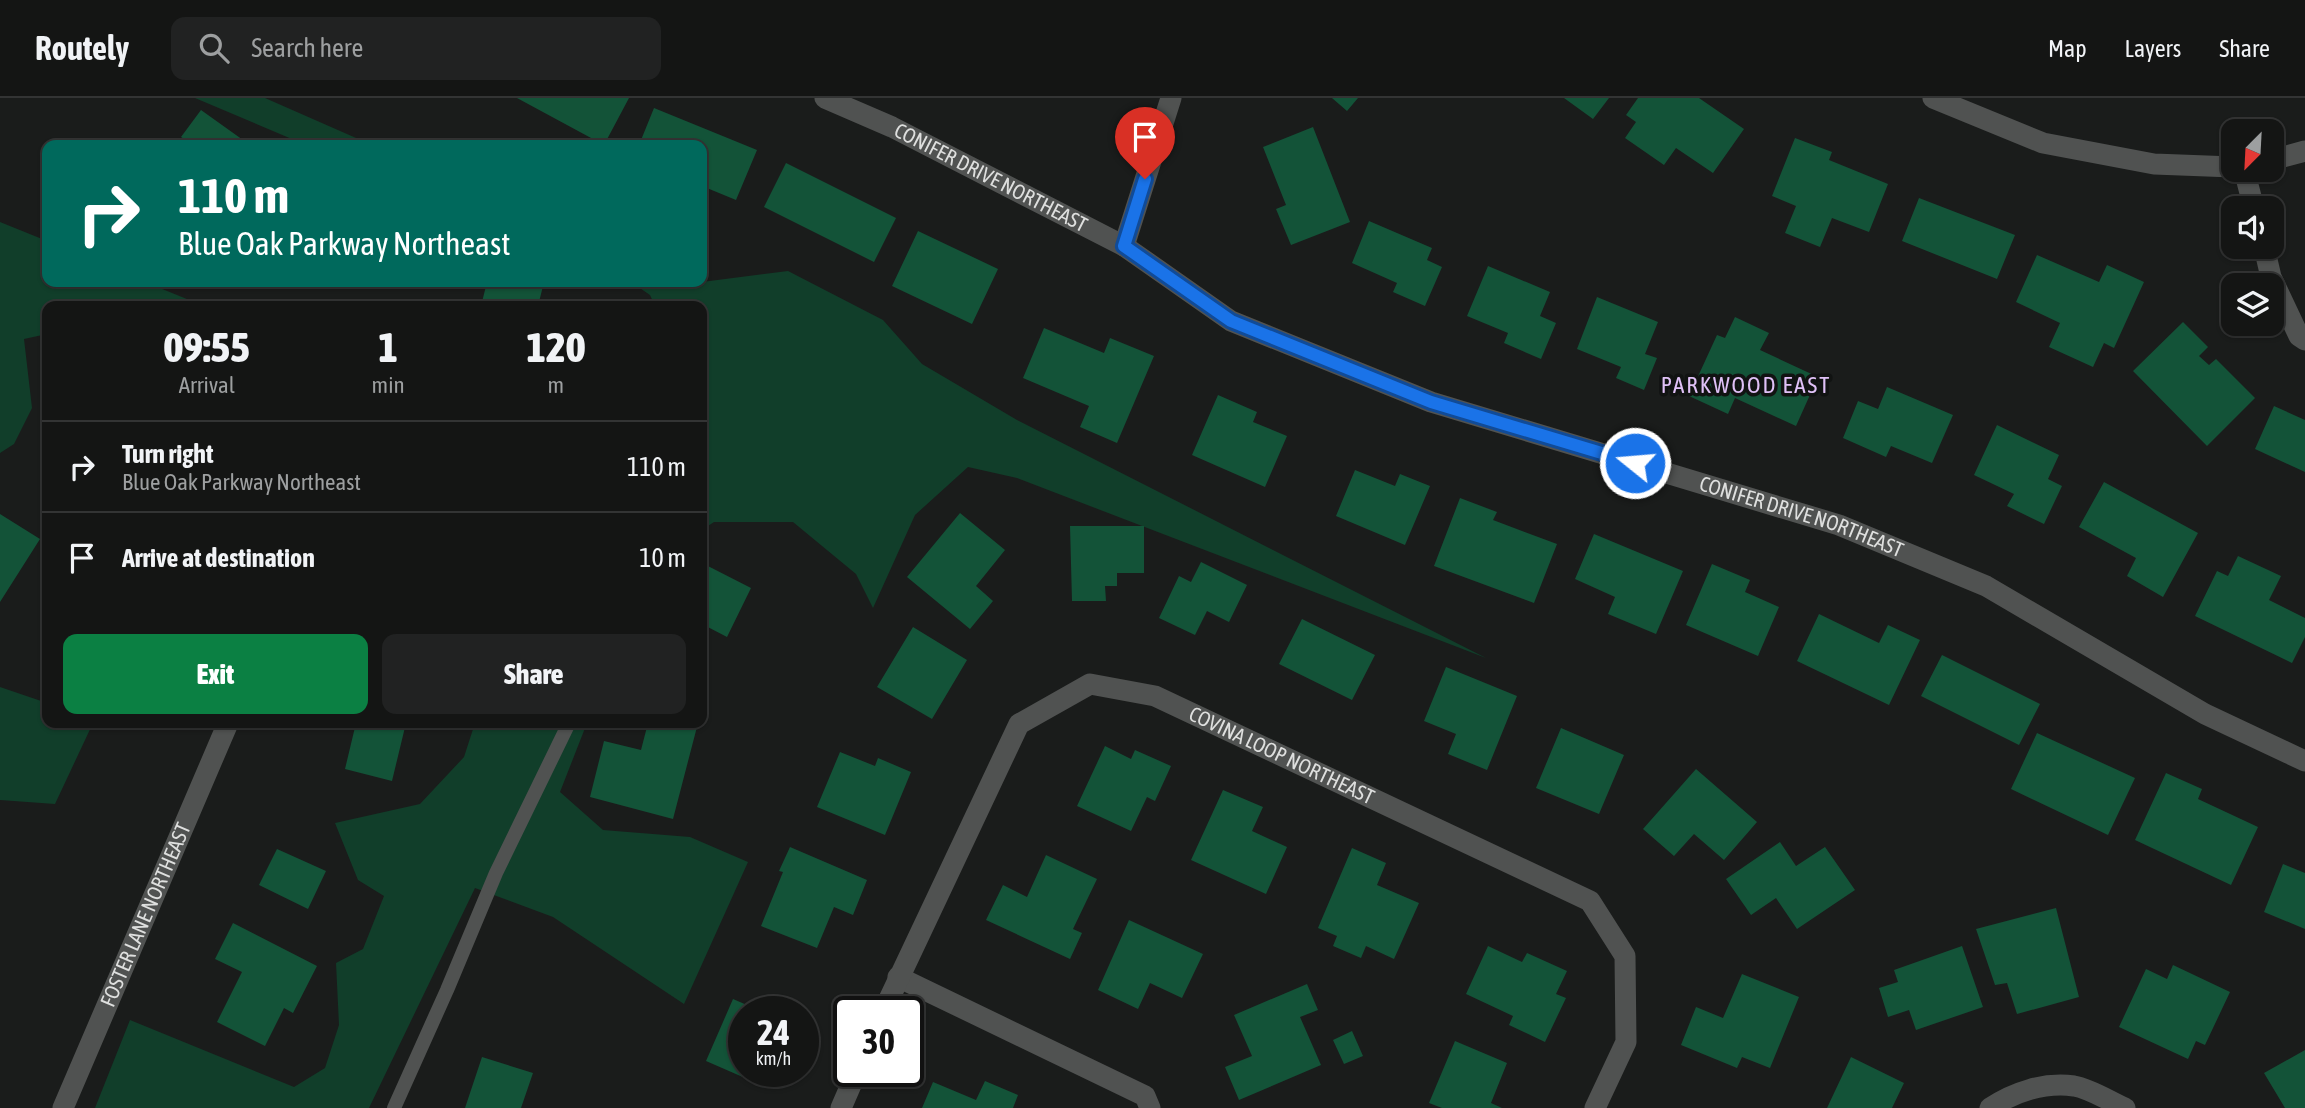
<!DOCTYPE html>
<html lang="en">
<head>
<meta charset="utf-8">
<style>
  body { margin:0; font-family:"Asap Condensed",sans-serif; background:#212222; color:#f1f3f6; height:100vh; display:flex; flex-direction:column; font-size:26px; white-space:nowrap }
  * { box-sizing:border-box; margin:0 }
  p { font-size:23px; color:#9d9fa0 }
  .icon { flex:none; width:38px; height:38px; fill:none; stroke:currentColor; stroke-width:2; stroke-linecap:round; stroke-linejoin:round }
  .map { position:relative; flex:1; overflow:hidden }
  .drawer { position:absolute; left:42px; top:203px; width:665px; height:427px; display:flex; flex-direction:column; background:#141514; border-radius:14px; box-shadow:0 2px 5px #0004,0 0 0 2px #333434 }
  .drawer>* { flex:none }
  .hud { position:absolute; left:42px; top:42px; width:665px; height:147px; border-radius:14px; box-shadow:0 2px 5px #0004,0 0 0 2px #333434; background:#00695c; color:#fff; overflow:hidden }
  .needle { width:46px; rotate:204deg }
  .tools { position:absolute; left:2221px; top:21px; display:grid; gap:14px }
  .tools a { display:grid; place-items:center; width:63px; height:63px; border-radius:14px; background:#141514; box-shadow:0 2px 5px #0004,0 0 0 2px #333434; font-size:35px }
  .speed { position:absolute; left:728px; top:898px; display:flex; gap:14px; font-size:35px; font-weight:700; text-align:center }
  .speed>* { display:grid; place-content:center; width:91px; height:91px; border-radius:50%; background:#141514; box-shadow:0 2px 5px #0004,0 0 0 2px #333434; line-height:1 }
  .speed small { font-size:18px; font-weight:400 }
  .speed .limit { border:4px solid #111; border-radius:10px; background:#fff; color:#111 }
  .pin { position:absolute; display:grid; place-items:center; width:60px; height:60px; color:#fff; margin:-72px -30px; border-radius:50% 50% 50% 0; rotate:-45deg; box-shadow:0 0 7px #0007 }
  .pin .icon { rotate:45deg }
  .me { position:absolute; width:77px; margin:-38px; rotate:287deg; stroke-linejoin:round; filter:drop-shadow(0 0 5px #0008) }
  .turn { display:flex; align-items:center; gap:24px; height:147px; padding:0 21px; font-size:32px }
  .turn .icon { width:91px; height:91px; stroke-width:2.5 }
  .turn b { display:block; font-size:49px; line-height:60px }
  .eta { display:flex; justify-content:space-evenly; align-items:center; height:119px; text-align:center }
  .eta b { font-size:42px; font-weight:800; line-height:49px }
  .action { display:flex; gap:14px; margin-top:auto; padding:14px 21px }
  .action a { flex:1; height:80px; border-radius:14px; background:#0b8043; color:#fff; font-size:28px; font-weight:800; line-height:80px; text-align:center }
  .action a+a { background:#212222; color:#f1f3f6 }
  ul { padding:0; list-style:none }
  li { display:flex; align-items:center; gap:21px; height:91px; padding:0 21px; border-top:2px solid #333434 }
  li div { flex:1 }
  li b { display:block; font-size:26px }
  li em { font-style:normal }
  header { display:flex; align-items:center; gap:42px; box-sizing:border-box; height:98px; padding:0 35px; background:#141514; border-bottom:2px solid #333434 }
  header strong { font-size:33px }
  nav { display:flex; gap:38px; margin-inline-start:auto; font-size:24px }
  .search { width:490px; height:63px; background:#212222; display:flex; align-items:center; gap:18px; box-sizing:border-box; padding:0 24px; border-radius:14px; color:#9d9fa0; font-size:26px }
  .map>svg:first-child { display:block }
  .green { fill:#113e2a }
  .building { fill:#135338 }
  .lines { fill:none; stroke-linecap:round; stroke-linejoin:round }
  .lane { stroke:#505251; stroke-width:14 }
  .street { stroke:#505251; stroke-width:21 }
  .route-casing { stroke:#114b97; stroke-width:18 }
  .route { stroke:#1a73e8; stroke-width:12 }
  .labels { text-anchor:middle; stroke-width:7; stroke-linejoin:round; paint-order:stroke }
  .street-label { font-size:21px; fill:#dedfde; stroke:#111312 }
  .neighbourhood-label { font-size:23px; letter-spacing:2px; fill:#e0c1f7; stroke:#111312 }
</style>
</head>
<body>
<header>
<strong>Routely</strong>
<div class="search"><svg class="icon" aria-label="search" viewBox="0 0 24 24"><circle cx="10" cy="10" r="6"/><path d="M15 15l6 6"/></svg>Search here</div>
<nav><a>Map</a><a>Layers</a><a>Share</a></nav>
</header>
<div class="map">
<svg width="2305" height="1010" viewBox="0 0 2305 1010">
  <rect width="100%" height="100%" fill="#1a1c1b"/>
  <path class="green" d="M195,0H265L372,47H306Z
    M0,124L47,143V184H145L204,208H47V236L24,241L32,310L14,346L0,355Z
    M788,173L883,222L922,266L1017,322L1486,560L1017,380L968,369L915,417L873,510L856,476L793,424H714L702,432V208H655L650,197L631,184H702Z
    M0,589L47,605V625H93L55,706L0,702Z
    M475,625H587L560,694L603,732L690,739L748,764L684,906L553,819L475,790L369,1010H95L130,922L294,989L325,970L339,927L336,865L363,851L384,798L358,782L335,725L420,706L464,659Z"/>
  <path class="building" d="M517,0H629L604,47Z
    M1332,0H1358L1347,13Z
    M1564,0H1609L1593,21Z
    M1638,0H1699L1744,31L1713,75L1676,50L1664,67L1625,40L1636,24L1626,17Z
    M654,10L757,52L736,102L702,88V47H639Z
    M201,12L250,47H193L181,39Z
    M1313,29L1350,124L1291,147L1276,111L1286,107L1263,49Z
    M1795,40L1832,54L1829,62L1888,86L1869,134L1832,120L1820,149L1785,135L1796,108L1772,98Z
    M786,65L896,120L874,164L764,109Z
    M1919,100L2015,137L1997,181L1902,143Z
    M1369,123L1432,150L1427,162L1442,169L1425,208L1393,194L1397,185L1352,165Z
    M918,133L998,171L972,226L892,188Z
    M2037,157L2099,184L2107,167L2144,184L2114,250L2104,245L2093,269L2049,249L2060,225L2016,204Z
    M1488,168L1550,194L1540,218L1556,225L1541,261L1504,245L1508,235L1467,218Z
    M487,184H544L538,208H498L482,204Z
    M1597,199L1658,224L1645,256L1657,260L1644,292L1616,280L1621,269L1577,251Z
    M1735,219L1769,235L1760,252L1818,279L1796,328L1735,300L1728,316L1689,298L1717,237L1725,240Z
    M2183,224L2208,249L2199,258L2209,267L2216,261L2255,300L2207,348L2133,273Z
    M1044,230L1104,255L1110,240L1154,258L1117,345L1080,329L1089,308L1023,280Z
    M1887,289L1953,317L1932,365L1891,348L1886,359L1843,340L1858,303L1878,311Z
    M1218,297L1257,314L1253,324L1287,338L1265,389L1192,357Z
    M2274,308L2305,322V374L2255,351Z
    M1997,327L2059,357L2048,381L2062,388L2044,426L2007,408L2014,396L1974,377Z
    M1355,372L1395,388L1400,376L1430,388L1405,447L1336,418Z
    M2104,384L2198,435L2163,499L2127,478L2136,460L2079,429Z
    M1460,400L1497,414L1493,422L1557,446L1534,505L1434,468Z
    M960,415L1005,452L976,488L993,503L970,531L907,479Z
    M0,416L40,441L0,504Z
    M1070,428H1144V475H1117V488H1105L1106,503H1072Z
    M1594,436L1683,473L1656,536L1608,516L1615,499L1575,481Z
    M2238,458L2281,478L2269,502L2305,520V539L2292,565L2195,518L2217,473L2228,478Z
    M1201,464L1247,487L1229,524L1207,513L1195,537L1159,520L1179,478L1191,484Z
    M702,465L751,490L727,539L702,526Z
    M1712,466L1750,482L1745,494L1779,509L1758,558L1686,527Z
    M1819,516L1879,545L1888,527L1920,542L1889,607L1797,563Z
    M1302,521L1375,557L1352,602L1279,566Z
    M913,529L967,562L932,621L877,589Z
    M1942,557L2040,606L2019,647L1921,598Z
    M1446,569L1517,598L1487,672L1448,656L1456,636L1424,623Z
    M356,625H406L392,683L345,671Z
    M648,625H698L673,721L590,699L604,643L641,652Z
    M1561,630L1624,657L1599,716L1536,690Z
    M2037,635L2135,680L2108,737L2011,691Z
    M1105,648L1131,661L1135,652L1171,668L1155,703L1147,699L1131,733L1077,708Z
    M840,654L875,668L878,660L911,674L885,737L817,709Z
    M1696,671L1757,724L1724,762L1694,736L1674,758L1643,731Z
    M2166,675L2202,691L2198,701L2258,729L2231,787L2135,742Z
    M1223,692L1263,709L1252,733L1287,749L1266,796L1191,762Z
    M1780,744L1796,768L1825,749L1855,792L1797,831L1776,800L1751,817L1726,781Z
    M790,749L867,782L853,817L834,809L817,850L761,828L783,774L779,773Z
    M1352,750L1386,765L1377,787L1419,805L1394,861L1366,848L1361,860L1333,848L1337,838L1318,830Z
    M277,751L326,773L308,811L259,787Z
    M1046,757L1097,781L1073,831L1082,835L1070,861L986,822L1003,787L1027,799Z
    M2283,766L2305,775V831L2264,814Z
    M2056,810L2079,899L2017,916L2007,885L1995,887L1976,831Z
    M1129,822L1203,856L1182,900L1150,885L1138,911L1098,892Z
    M233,825L317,868L293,915L284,910L265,948L217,924L242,874L215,861Z
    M1488,848L1522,864L1527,855L1567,873L1556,896L1566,900L1545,944L1509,927L1513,918L1466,896Z
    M1962,848L1983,909L1916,932L1909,912L1888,919L1879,890L1898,884L1894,872Z
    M2173,867L2230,894L2205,947L2196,943L2188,961L2119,929L2146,871L2167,881Z
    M1742,876L1799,899L1770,970L1742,959L1737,970L1681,947L1696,909L1723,920Z
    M1307,886L1318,912L1300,919L1321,967L1239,1002L1225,969L1252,958L1234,917Z
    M733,901L763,914H744V973H775L768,990L706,963Z
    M1352,933L1363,958L1344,966L1333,942Z
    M1455,943L1507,965L1491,1005L1502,1010H1442L1429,1005Z
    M2305,952V1010H2285L2264,975Z
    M482,959L533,975L521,1010H465Z
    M1851,959L1904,985L1892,1010H1827Z
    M985,983L1018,997L1013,1010H922L933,984L976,1002Z"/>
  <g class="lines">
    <path class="lane" d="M394,1010L447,892L496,775L569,625"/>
    <g class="street">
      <path id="s1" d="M825,0L892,29L1124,148L1231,223L1431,304L1839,427L1986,488L2205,616L2305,663"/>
      <path d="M1933,0L2043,45L2154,66L2233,69"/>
      <path d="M2272,62L2305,53"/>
      <path d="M2244,72L2254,110"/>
      <path d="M1124,148L1171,0"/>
      <path d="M2264,149L2271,179L2299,238L2305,242"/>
      <path d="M898,879L1145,998L1150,1010"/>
      <path id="s2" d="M883,914L1019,626L1090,586L1155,598L1590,803L1625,858L1626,944L1595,1010"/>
      <path id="s3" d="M63,1010L228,625"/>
      <path d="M841,1010L857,973"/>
      <path d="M1990,1010C2014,994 2044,984 2074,988C2091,991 2109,1003 2125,1010"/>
    </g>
  </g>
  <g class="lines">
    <g class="route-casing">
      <path id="route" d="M1145,81L1124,148L1231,223L1431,304L1635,365"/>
    </g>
    <use href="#route" class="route"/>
  </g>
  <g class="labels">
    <g class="street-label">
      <text dy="7" stroke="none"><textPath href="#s1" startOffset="184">CONIFER DRIVE NORTHEAST</textPath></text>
      <text dy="7" stroke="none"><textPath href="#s1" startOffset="1068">CONIFER DRIVE NORTHEAST</textPath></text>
      <text dy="7" stroke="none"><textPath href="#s2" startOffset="606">COVINA LOOP NORTHEAST</textPath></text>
      <text dy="7" stroke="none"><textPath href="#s3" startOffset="210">FOSTER LANE NORTHEAST</textPath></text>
    </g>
    <g class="neighbourhood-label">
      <text x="1746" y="295">PARKWOOD EAST</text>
    </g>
  </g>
</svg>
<div class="tools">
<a><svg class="needle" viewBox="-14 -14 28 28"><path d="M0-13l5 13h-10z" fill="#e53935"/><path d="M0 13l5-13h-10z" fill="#9d9fa0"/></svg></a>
<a><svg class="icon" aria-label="sound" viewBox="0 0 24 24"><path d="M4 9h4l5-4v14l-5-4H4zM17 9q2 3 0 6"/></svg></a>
<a><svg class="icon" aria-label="layers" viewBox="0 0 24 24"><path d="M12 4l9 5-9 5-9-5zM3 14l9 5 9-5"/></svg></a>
</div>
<div class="speed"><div>24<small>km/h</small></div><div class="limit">30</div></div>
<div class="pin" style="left:1145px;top:81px;background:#d93025"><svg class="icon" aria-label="arrive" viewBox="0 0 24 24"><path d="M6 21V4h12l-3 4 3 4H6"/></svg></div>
<svg class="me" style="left:1635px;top:365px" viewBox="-20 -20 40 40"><circle r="17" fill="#1a73e8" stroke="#fff" stroke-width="3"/><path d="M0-11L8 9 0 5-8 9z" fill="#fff"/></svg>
<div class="hud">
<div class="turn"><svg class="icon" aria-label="right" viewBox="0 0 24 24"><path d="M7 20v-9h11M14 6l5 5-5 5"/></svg><div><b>110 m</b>Blue Oak Parkway Northeast</div></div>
</div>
<section class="drawer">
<div class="eta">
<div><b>09:55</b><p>Arrival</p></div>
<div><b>1</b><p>min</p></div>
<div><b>120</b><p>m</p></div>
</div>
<ul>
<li><svg class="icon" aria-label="right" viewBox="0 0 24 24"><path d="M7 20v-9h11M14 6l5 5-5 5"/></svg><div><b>Turn right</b><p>Blue Oak Parkway Northeast</p></div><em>110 m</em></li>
<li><svg class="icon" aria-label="arrive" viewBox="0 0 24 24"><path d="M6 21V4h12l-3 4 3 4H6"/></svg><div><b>Arrive at destination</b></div><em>10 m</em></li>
</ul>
<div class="action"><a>Exit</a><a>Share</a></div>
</section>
</div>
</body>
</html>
